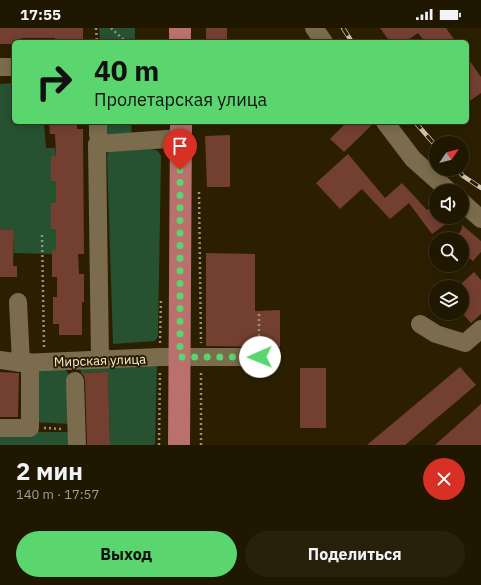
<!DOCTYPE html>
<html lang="ru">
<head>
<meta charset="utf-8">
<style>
  body { margin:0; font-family:"IBM Plex Sans",sans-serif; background:#28200a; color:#f1f3f6; height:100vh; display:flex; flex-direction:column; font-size:15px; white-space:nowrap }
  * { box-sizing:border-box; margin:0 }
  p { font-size:13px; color:#a29f99 }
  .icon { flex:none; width:22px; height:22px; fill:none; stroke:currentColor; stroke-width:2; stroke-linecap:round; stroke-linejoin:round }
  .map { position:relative; height:417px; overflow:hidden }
  .sheet { display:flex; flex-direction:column; background:#201700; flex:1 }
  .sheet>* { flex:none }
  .hud { position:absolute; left:12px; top:12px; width:457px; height:84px; border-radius:6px; box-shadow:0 2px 10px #0003,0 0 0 1px #3d3622; background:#5bd56e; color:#111; overflow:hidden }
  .needle { width:26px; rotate:55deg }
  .buttons { position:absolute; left:429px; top:108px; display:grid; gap:8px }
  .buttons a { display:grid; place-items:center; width:40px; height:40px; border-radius:50%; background:#201700; box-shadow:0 2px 10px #0003,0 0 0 1px #3d3622; font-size:20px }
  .pin { position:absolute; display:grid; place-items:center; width:34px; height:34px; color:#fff; margin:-41px -17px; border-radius:50% 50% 50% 0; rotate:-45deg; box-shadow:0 0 4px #0007 }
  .pin .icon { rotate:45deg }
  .me { position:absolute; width:44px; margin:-22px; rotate:269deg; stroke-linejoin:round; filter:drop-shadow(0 0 3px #0008) }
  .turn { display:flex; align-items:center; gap:14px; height:84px; padding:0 16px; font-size:18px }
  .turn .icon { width:52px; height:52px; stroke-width:2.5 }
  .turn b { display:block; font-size:28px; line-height:34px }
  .round { display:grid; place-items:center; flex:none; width:42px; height:42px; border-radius:21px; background:#28200a }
  .head { display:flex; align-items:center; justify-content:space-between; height:68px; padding:0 16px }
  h1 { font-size:24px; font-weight:700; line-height:30px }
  .action { display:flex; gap:8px; margin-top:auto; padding:8px 16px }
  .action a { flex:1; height:46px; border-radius:24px; background:#5bd56e; color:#111; font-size:16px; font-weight:700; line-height:46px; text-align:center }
  .action a+a { background:#28200a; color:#f1f3f6 }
  .status { display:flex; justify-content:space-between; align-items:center; height:28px; padding:0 20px; background:#201700; direction:ltr }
  .status svg { height:11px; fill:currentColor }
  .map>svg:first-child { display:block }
  .green { fill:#265232 }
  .building { fill:#733f31 }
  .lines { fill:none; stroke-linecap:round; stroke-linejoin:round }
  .path { stroke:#9b9179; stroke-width:2.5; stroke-dasharray:2 3; stroke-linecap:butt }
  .minor { stroke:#7a6c4c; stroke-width:18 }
  .major { stroke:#ba716d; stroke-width:22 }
  .rail-casing { stroke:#cec5b0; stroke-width:4.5 }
  .rail { stroke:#2b1f00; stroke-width:3; stroke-dasharray:9; stroke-linecap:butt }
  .route { stroke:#5bd56e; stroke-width:7; stroke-dasharray:0 12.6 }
  .labels { text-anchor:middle; stroke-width:4; stroke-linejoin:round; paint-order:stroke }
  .street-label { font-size:13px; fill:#f8f0de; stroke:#2b1f00 }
</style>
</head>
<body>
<div class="status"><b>17:55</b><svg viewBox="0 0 49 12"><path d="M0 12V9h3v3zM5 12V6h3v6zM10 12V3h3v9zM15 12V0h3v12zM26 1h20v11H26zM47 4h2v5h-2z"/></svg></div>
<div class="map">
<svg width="481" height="417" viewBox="0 0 481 417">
  <rect width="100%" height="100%" fill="#2b1f00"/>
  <path class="green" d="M99,0H135V14H100Z
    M14,55V94H44L46,120H55L56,128L51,129V153H56V175H51V201H56V222L52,226L14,225V202L0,201V56Z
    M107,94H131L132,110L107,112Z
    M151,121C156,122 159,123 161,128L158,308L155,313L113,316L107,127L109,124Z
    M157,333L155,417H110L108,344L81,345L80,338Z
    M64,341C76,348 71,383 71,396L32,394L34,343Z
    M0,404H69L70,417H0Z"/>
  <path class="building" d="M0,0H83V14H55V10H21L20,14H14V16H0Z
    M206,0H227V14H206Z
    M380,0H446L456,14H425L418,5L405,14H390Z
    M467,29L481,49V65L467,75Z
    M49,94H77V101H83L84,226H78L79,246H84V274H82V307H59V296H53V269H57V249H52V222H56V201H51V175H56V153H51V128H56L55,106H50Z
    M347,94H375L344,124L330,111Z
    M230,107V159H207L205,108Z
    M348,126L385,170L402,155L427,182L436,175V189H455L432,206L409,175L390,191L362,161L340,181L316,155Z
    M462,197L481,213V224L473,233L462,224V211H454L462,201Z
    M0,201L14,202L13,238H17V249H0Z
    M206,225L255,226V283L280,282V319L206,318Z
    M474,244L481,252V286L471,295L462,285V255Z
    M460,339L476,357L405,417H367Z
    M300,340H326V400H300Z
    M0,344L19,345L18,389H0Z
    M108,344L110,417H87L85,353L84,348L81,345Z
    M481,376V417H435Z"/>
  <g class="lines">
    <path class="path" d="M96,0L97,14
      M111,0L126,14
      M199,164L201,315
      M42,207L44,319
      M259,286V315
      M160,315L161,270
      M44,400L63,401
      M159,417L160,342
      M201,417V344"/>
    <path class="minor" d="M314,0L324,14
      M0,39H14
      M98,94V107
      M385,94L413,131L449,163
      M462,174L481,191
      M18,274L21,335
      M420,296L436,306L465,315L481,301
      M0,332L21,335L160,329H271
      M100,332L97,116L181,110
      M75,353L77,417
      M0,400H30V334"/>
    <path class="major" d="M180,14V0
      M179,417L181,94"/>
    <g class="rail-casing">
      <path id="rail" d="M343,0L352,14
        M415,94L436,118
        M457,141L463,148L481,160"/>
    </g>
    <use href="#rail" class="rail"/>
  </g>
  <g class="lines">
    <path class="route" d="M180,142V329H260"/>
  </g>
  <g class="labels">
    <g class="street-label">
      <text transform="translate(100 332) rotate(-2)" y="5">Мирская улица</text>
    </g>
  </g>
</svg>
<div class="buttons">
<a><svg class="needle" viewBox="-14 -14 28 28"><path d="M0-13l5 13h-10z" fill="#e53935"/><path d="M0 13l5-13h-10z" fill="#a29f99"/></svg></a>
<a><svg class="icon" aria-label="sound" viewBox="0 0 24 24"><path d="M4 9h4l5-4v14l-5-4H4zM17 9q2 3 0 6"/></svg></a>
<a><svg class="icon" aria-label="search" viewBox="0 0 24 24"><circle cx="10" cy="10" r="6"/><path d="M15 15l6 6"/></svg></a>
<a><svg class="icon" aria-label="layers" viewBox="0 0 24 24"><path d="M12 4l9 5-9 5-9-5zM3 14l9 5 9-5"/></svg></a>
</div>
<div class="pin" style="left:180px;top:142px;background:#d93025"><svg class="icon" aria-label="arrive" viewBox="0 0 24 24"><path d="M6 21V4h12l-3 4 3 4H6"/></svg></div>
<svg class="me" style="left:260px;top:329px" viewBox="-20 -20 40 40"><circle r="19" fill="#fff"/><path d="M0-13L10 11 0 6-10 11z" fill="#5bd56e"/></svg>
<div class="hud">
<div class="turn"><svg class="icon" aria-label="right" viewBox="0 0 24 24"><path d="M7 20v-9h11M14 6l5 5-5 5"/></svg><div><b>40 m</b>Пролетарская улица</div></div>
</div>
</div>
<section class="sheet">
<div class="head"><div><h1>2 мин</h1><p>140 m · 17:57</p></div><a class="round" style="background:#d93025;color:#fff"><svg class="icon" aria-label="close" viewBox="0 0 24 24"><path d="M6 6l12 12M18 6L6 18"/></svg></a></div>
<div class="action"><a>Выход</a><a>Поделиться</a></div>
</section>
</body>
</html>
